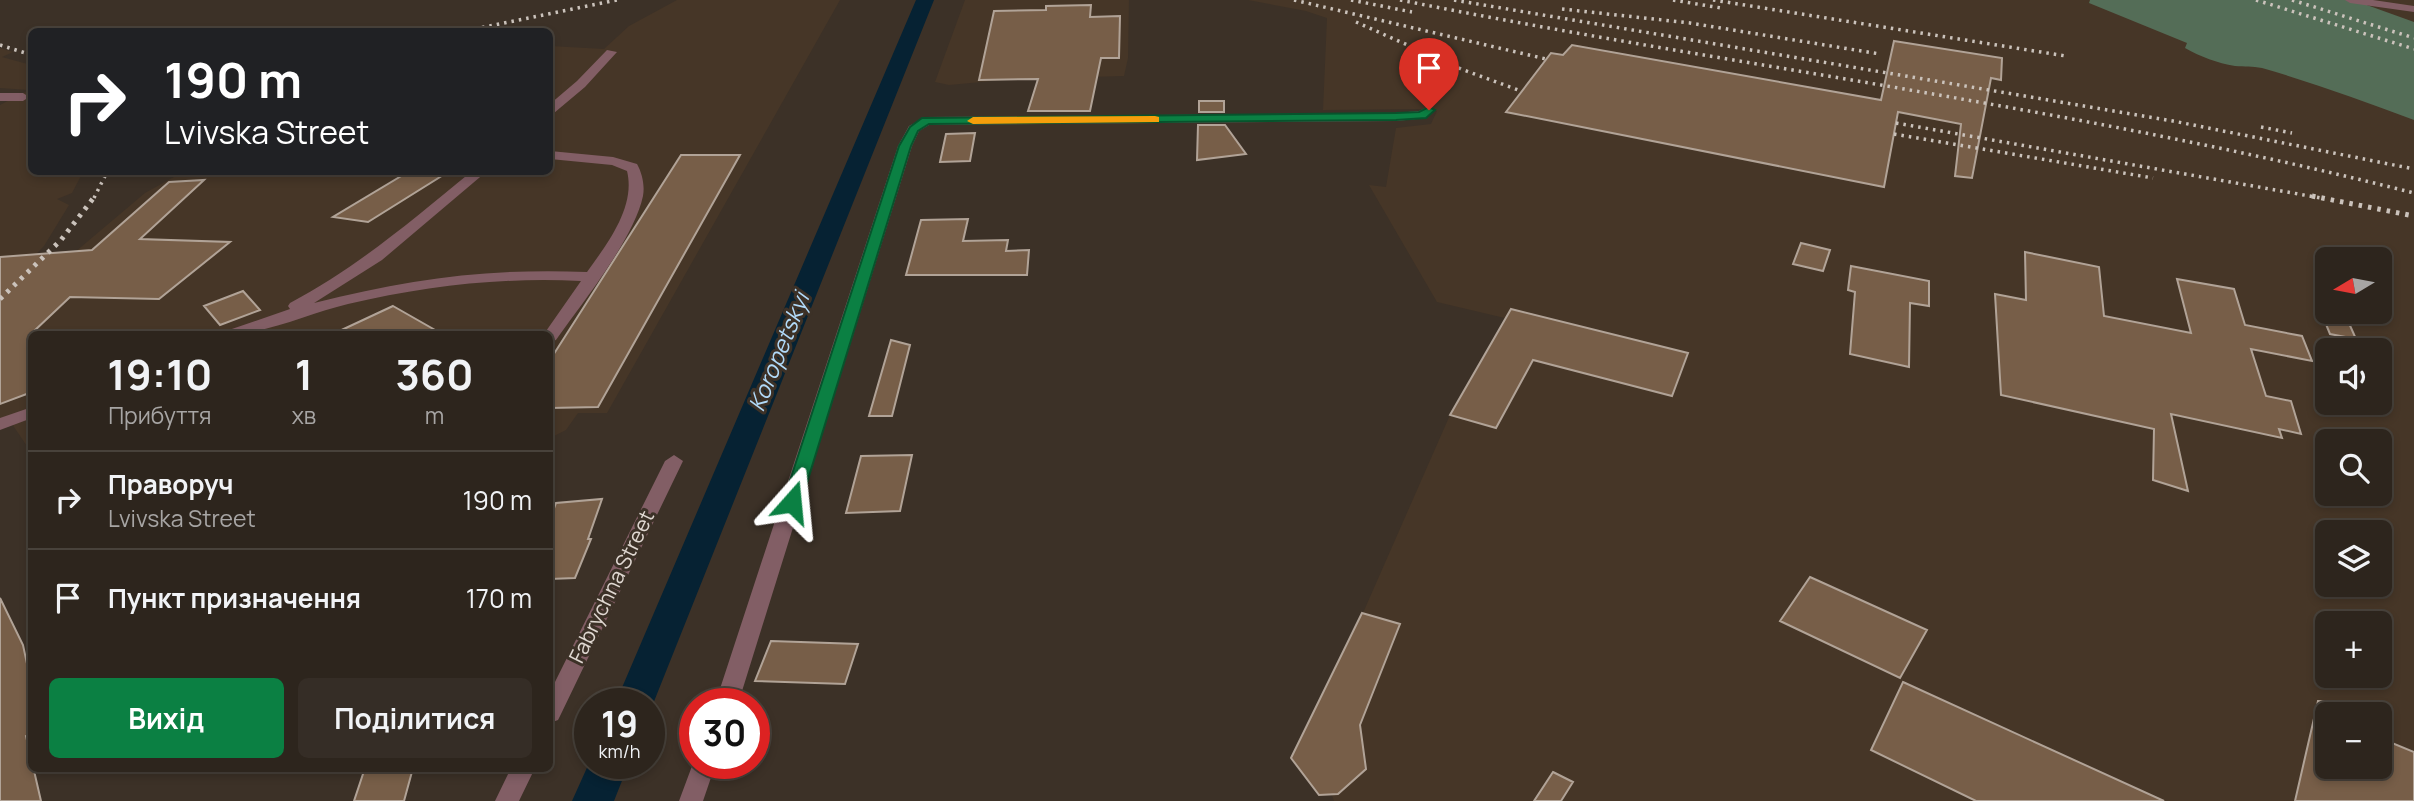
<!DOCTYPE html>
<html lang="uk">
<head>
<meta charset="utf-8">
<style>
  body { margin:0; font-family:Manrope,sans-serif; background:#352d26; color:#f1f3f6; height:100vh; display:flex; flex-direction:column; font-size:26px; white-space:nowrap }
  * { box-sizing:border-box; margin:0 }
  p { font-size:23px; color:#a7a5a4 }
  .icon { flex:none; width:38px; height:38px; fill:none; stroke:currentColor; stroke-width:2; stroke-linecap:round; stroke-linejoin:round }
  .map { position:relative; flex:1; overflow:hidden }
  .drawer { position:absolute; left:28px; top:331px; width:525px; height:441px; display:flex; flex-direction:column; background:#2d251d; border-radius:10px; box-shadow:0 4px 10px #0003,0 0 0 2px #48423b }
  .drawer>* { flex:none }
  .hud { position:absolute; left:28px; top:28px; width:525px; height:147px; border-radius:10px; box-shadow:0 4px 10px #0003,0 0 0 2px #48423b; background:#202124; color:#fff; overflow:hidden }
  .needle { width:46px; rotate:260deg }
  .buttons { position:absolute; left:2315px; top:247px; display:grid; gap:14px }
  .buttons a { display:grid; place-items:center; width:77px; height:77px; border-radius:10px; background:#2d251d; box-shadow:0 4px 10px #0003,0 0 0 2px #48423b; font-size:35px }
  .speed { position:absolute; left:574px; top:688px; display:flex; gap:14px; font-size:35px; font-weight:700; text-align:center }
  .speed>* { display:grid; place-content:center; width:91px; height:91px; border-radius:50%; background:#2d251d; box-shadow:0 4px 10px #0003,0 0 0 2px #48423b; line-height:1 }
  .speed small { font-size:18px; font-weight:400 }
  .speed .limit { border:10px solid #d22; background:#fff; color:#111 }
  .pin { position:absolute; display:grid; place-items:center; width:60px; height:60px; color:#fff; margin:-72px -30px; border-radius:50% 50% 50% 0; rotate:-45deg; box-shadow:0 0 7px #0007 }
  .pin .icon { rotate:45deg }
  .me { position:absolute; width:77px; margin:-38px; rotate:18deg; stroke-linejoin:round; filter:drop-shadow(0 0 5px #0008) }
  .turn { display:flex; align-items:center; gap:24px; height:147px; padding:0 21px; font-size:32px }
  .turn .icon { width:91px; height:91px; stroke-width:2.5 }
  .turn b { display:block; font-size:49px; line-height:60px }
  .eta { display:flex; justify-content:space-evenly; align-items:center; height:119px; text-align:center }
  .eta b { font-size:42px; font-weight:700; line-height:49px }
  .button { display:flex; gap:14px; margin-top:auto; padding:14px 21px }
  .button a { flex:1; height:80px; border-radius:10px; background:#0b8043; color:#fff; font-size:28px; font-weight:700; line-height:80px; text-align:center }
  .button a+a { background:#352d26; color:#f1f3f6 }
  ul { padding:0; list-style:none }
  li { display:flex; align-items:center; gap:21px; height:98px; padding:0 21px; border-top:2px solid #48423b }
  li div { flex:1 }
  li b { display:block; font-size:26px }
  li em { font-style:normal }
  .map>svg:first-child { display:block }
  .built { fill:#463627; fill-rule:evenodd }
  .forest { fill:#546d57 }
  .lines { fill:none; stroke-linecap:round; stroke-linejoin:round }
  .canal { fill:#062233; fill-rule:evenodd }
  .building { fill:#775e48; stroke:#b1a397; stroke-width:2 }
  .service { fill:#825e65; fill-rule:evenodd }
  .minor { fill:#825e65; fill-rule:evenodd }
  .rail-far1 { stroke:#cbc3bc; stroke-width:3.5; stroke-dasharray:2.5 5; stroke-linecap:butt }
  .rail { stroke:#cbc3bc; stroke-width:5; stroke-dasharray:3.5 6; stroke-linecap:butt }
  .route { fill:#0b8043; stroke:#07532c; stroke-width:2 }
  .slow { fill:#f59e0b }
  .labels { text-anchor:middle; stroke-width:6; stroke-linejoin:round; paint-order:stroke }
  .street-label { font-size:21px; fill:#e0d8d2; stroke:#3c3127 }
  .water-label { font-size:23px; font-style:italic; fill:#b1daf9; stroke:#3c3127 }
</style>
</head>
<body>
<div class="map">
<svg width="2414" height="801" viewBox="0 0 2414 801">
  <rect width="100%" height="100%" fill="#3c3127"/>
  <path class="built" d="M677,0H840L607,413H578L566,430L550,438V334H32L31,452L12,424L0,429V320L36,285L145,193L183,172H550V46L604,49L629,26Z
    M965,0H1129L1128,58L1124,76L1014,79L949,85L935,82Z
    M1248,0H2414V801H1334L1332,795H1319L1291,758L1352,638L1450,415L1488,348L1493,349L1509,319L1437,302L1369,185L1386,187L1396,128L1431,124L1437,111L1422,109L1323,110L1327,18L1306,11ZM2328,259H2380V312H2328ZM2328,350H2380V402H2328ZM2328,441H2380V494H2328ZM2328,532H2380V584H2328ZM2328,623H2380V676H2328ZM2328,714H2380V766H2328Z
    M0,48L13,52L2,57L31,65L32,172H83L72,193L57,199L69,205L44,246L0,291V105L29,90L0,88Z"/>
  <path class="forest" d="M2090,0H2353L2414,22V120C2364,101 2314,83 2262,68C2252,66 2245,67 2235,66C2217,63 2201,57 2185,48L2187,43L2089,3Z"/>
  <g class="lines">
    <path class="canal" d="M916,0H934L653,704L649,712V704H615Z
      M590,761L629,763L614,801H572Z"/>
  </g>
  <path class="building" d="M1091,5L1090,17L1120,16L1119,58H1101L1090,111H1028L1038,79L979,80L994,11L1046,10V6Z
    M1894,41L2002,58L2001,80L1991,78L1972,178L1955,176L1961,124L1898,112L1884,187L1506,112L1551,53L1563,55L1572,45L1881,100Z
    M1199,101H1224V112H1199Z
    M1198,125H1225L1246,154L1197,160Z
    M975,133L970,161L940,162L946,134Z
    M681,155H740L598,407L550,408V360Z
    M408,172H448L368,222L333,217Z
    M204,180L140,239L230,242L159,299L70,297L32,333V392L0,404V257L92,250L169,182Z
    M968,219L963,241L1008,240L1006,251L1029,250L1027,275H906L921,220Z
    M1801,243L1830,250L1823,271L1793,264Z
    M2025,252L2099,267L2104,316L2191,333L2177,279L2234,289L2245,325L2302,336L2312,361L2251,349L2266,396L2291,401L2301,434L2279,429L2282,438L2171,414L2188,491L2153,480L2154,429L2001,395L1995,294L2026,300Z
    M1851,266L1929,281V306L1910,303L1909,367L1850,354L1855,292L1848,290Z
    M243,291L260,310L220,325L204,306Z
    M393,306L442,334H333Z
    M1511,309L1688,353L1672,396L1533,360L1496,428L1450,415Z
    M2321,312H2344L2356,339L2330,334Z
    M891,340L910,345L892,416H869Z
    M912,455L900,511L846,513L861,456Z
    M602,499L588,539H591L575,578L550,579V519L556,503Z
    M1810,577L1927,630L1900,678L1780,621Z
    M0,598L23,645L32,687V733L26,736L41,801H0Z
    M1362,613L1400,624L1360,725L1366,769L1338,794L1319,795L1291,758Z
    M771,641L858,644L845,684L755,681Z
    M1903,682L2164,801H1976L1871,750Z
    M2318,701L2328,702V766H2380V738L2414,752V801H2295Z
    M365,768H413L404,801H354Z
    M1553,772L1573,782L1561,801H1534Z"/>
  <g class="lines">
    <path class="service" d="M2345,0H2373L2414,6V12L2350,3Z
      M607,50L617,52L585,87L554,113L550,114V104L577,81Z
      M0,93H23L29,97L23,101H0Z
      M550,151L613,157L637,164C642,173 645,185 643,196C634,239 582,303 556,340L550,342V334H544L581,281C501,277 426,286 348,304C309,313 263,336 224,334L226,331L290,309L288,306L290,303C359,266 411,221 471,172H486L382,260L314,303C410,279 488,268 587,272C607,244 636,207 627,171L612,165L550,159Z
      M32,407V418L0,430V418Z"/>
    <path class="minor" d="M1429,106L1435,110L1426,118L1396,121L929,125L919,131L912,146L738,704H715L898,146L909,126L926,117L1396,113L1419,111Z
      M674,455L683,461L561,714L558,720L550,723V692L665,461Z
      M695,758V763H716L703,801H679Z
      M511,768H535L519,801H495Z"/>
    <path class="rail-far1" d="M1294,0L1546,59
      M1351,0L1412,12
      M1400,0C1737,67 2081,108 2414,193
      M1454,0L2173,121L2414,169
      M1673,0L1721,8
      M1713,0L2066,56
      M2256,0L2414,49
      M2292,0L2414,38
      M1562,9L1690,23L1880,54
      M1356,22L1461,69L1521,91
      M460,32L617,0
      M0,45L32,55
      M1896,123L2321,198
      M2261,127L2292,133
      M1894,134L2153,178
      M94,198L107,172"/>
    <path class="rail" d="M2312,196L2414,216
      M0,299L61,240L95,196"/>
  </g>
  <path class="route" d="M1429,107L1435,110L1426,118L1396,120L929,124L918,131L911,146L801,502L792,508L783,502L899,146L910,127L922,118L1396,113L1419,112Z"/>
  <path class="slow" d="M1155,116L1159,117V122L973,124L967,121L973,117Z"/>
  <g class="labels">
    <g class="street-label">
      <text transform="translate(612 587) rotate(-64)" y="7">Fabrychna Street</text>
    </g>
    <g class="water-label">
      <text transform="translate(779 352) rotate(-68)" y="8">Koropetskyi</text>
    </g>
  </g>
</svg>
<div class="buttons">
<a><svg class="needle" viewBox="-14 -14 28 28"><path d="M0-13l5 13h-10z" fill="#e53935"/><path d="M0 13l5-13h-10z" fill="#a7a5a4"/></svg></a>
<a><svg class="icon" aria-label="sound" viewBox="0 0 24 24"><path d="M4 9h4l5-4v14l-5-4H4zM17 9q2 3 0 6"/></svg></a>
<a><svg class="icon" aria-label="search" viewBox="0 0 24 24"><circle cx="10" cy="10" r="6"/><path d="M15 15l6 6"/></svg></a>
<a><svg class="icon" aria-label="layers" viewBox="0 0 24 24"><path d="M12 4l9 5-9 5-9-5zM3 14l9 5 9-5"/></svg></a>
<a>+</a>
<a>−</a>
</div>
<div class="speed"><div>19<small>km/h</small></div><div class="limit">30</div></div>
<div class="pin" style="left:1429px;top:110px;background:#d93025"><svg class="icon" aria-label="arrive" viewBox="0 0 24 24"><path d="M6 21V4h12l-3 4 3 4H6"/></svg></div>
<svg class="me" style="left:792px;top:502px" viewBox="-20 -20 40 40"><path d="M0-17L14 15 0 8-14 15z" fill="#0b8043" stroke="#fff" stroke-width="4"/></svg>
<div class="hud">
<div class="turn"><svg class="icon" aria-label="right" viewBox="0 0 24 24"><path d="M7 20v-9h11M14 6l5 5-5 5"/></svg><div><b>190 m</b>Lvivska Street</div></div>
</div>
<section class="drawer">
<div class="eta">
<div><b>19:10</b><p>Прибуття</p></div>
<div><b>1</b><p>хв</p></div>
<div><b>360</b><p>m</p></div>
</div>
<ul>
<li><svg class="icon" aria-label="right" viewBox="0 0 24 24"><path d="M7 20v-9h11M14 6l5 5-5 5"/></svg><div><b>Праворуч</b><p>Lvivska Street</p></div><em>190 m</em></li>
<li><svg class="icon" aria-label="arrive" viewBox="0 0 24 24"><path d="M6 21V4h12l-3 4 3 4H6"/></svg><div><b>Пункт призначення</b></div><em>170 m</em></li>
</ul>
<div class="button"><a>Вихід</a><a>Поділитися</a></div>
</section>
</div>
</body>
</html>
